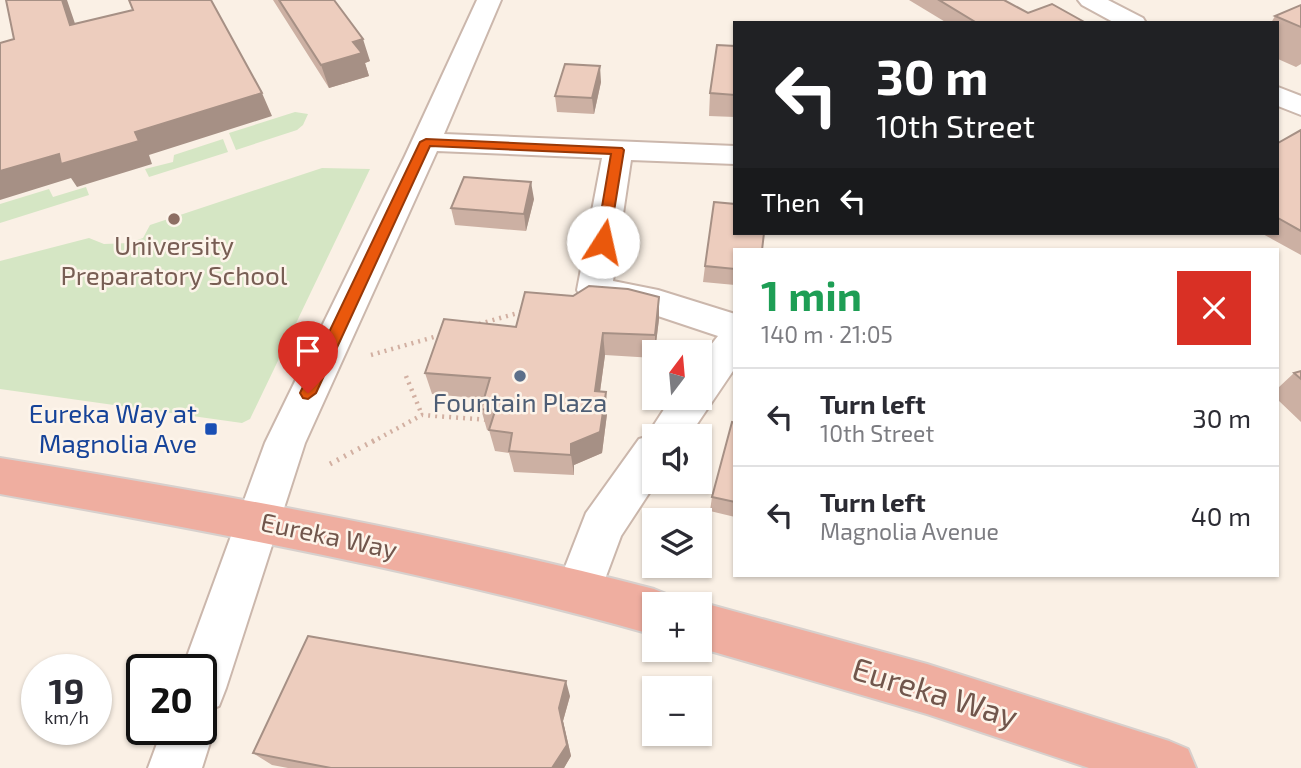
<!DOCTYPE html>
<html lang="en">
<head>
<meta charset="utf-8">
<style>
  body { margin:0; font-family:"Exo 2",sans-serif; background:#f2f2f3; color:#2b2b33; height:100vh; display:flex; flex-direction:column; font-size:26px; white-space:nowrap }
  * { box-sizing:border-box; margin:0 }
  p { font-size:23px; color:#7c7c81 }
  .icon { flex:none; width:38px; height:38px; fill:none; stroke:currentColor; stroke-width:2; stroke-linecap:round; stroke-linejoin:round }
  .map { position:relative; flex:1; overflow:hidden }
  .panel { position:absolute; left:733px; top:248px; width:546px; height:329px; display:flex; flex-direction:column; background:#fff; border-radius:0px; box-shadow:0 2px 5px #0004 }
  .panel>* { flex:none }
  .hud { position:absolute; left:733px; top:21px; width:546px; height:214px; border-radius:0px; box-shadow:0 2px 5px #0004; background:#202124; color:#fff; overflow:hidden }
  .needle { width:46px; rotate:16deg }
  .controls { position:absolute; left:642px; top:340px; display:grid; gap:14px }
  .controls a { display:grid; place-items:center; width:70px; height:70px; border-radius:0px; background:#fff; box-shadow:0 2px 5px #0004; font-size:35px }
  .speed { position:absolute; left:21px; top:654px; display:flex; gap:14px; font-size:35px; font-weight:700; text-align:center }
  .speed>* { display:grid; place-content:center; width:91px; height:91px; border-radius:50%; background:#fff; box-shadow:0 2px 5px #0004; line-height:1 }
  .speed small { font-size:18px; font-weight:400 }
  .speed .limit { border:4px solid #111; border-radius:10px; background:#fff; color:#111 }
  .pin { position:absolute; display:grid; place-items:center; width:60px; height:60px; color:#fff; margin:-72px -30px; border-radius:50% 50% 50% 0; rotate:-45deg; box-shadow:0 0 7px #0007 }
  .pin .icon { rotate:45deg }
  .me { position:absolute; width:77px; margin:-38px; rotate:10deg; stroke-linejoin:round; filter:drop-shadow(0 0 5px #0008) }
  .turn { display:flex; align-items:center; gap:24px; height:147px; padding:0 28px; font-size:32px }
  .turn .icon { width:91px; height:91px; stroke-width:2.5 }
  .turn b { display:block; font-size:49px; line-height:60px }
  .then { display:flex; align-items:center; height:66px; padding:0 28px; background:#0003; gap:14px; font-size:26px }
  .round { display:grid; place-items:center; flex:none; width:74px; height:74px; border-radius:0px; background:#f2f2f3 }
  .overview { display:flex; align-items:center; justify-content:space-between; height:119px; padding:0 28px }
  h1 { font-size:42px; font-weight:700; line-height:52px; color:#1e9e55 }
  ul { padding:0; list-style:none }
  li { display:flex; align-items:center; gap:21px; height:98px; padding:0 28px; border-top:2px solid #e1e1e2 }
  li div { flex:1 }
  li b { display:block; font-size:26px }
  li em { font-style:normal }
  .map>svg:first-child { display:block }
  .green { fill:#d5e6c4 }
  .lines { fill:none; stroke-linecap:round; stroke-linejoin:round }
  .minor-casing { stroke:#cbb7ac; stroke-width:4 }
  .highway-casing { stroke:#d7d0cd; stroke-width:4 }
  .path-far1 { stroke:#d2b0a2; stroke-width:4.5; stroke-dasharray:2 5; stroke-linecap:butt }
  .path { stroke:#d2b0a2; stroke-width:5; stroke-dasharray:2 6; stroke-linecap:butt }
  .minor { fill:#fff; fill-rule:evenodd }
  .highway { fill:#efaea0; fill-rule:evenodd }
  .wall { fill:#ccb0a3 }
  .shaded-wall { fill:#a69085 }
  .building { fill:#edcdbe; stroke:#a69085; stroke-width:2 }
  .route { fill:#ea580c; stroke:#983908; stroke-width:2 }
  .education-dot { fill:#8d6e63; stroke:#fdf4ea; stroke-width:2.5 }
  .service-dot { fill:#5c6f8a; stroke:#fdf4ea; stroke-width:2.5 }
  .transit-dot { fill:#1a4fb4; stroke:#fdf4ea; stroke-width:2.5 }
  .labels { text-anchor:middle; stroke-width:5; stroke-linejoin:round; paint-order:stroke }
  .education-label { font-size:26px; fill:#785e54; stroke:#fdf4ea }
  .service-label { font-size:26px; fill:#4e5e75; stroke:#fdf4ea }
  .transit-label { font-size:26px; fill:#164399; stroke:#fdf4ea; text-anchor:end }
  .street-label { font-size:26px; fill:#71564c; stroke:#fdf4ea }
  .near-street-label { font-size:32px; fill:#71564c; stroke:#fdf4ea }
</style>
</head>
<body>
<div class="map">
<svg width="1301" height="768" viewBox="0 0 1301 768">
  <rect width="100%" height="100%" fill="#faf0e5"/>
  <path class="green" d="M295,112L308,114L303,125L297,130L236,150L229,133Z
    M223,139L228,152L149,177L145,169L173,162L174,155Z
    M322,168L370,169L250,419L242,423L0,389V261L89,238L104,244L129,243L143,238L150,225Z
    M86,187L89,195L0,223V204L49,189L53,197Z"/>
  <g class="lines">
    <g class="minor-casing">
      <path id="minor" d="M477,0H501L444,134L735,146V164L631,160L613,281L658,290L735,314V368L689,436H654V481H657L621,536L595,606L579,612L563,606L556,590L586,513L639,439L646,437L672,397H700V359L718,336L655,315L582,299L577,290L602,158L437,151L305,443L226,688L219,706L205,711L214,730L202,768H148L162,730H201V670H182L265,443L405,156Z
        M1078,0H1108L1143,18L1146,23H1115L1082,5Z
        M1278,87L1301,96V115L1278,106Z"/>
    </g>
    <g class="highway-casing">
      <path id="highway" d="M0,458C220,494 438,533 654,589L671,596L674,604H654V635C439,574 220,533 0,494Z
        M700,602L927,664L1169,741L1188,749L1196,768H1089L927,714L700,648V604H695Z"/>
    </g>
    <path class="path-far1" d="M479,324L525,311
      M371,355L441,335
      M406,376L422,415
      M372,442L422,415L489,420"/>
    <path class="path" d="M330,464L375,440"/>
    <use href="#minor" class="minor"/>
    <use href="#highway" class="highway"/>
  </g>
  <path class="wall" d="M273,0H334L370,61L365,63L369,76L329,88Z
    M909,0H1004L1028,13L1086,23H947Z
    M1301,5V64L1296,67L1278,59V23H1271L1275,16Z
    M735,46V117L709,116L710,93Z
    M601,82L594,114L557,112L555,96Z
    M1301,130V255L1261,233H1278V143Z
    M534,199L526,231L455,225L451,208Z
    M735,250V285L703,282L705,266Z
    M659,319L654,358L605,355L600,392H606L607,414L602,453L574,465V475L514,472L509,453L495,451L489,430H487L481,409L484,399L432,394L425,373L516,327Z
    M1301,371V422L1278,400V388L1294,373Z
    M735,423V517L710,511L712,497Z
    M570,696L563,721L571,756L564,768H288L272,765L253,753Z"/>
  <path class="shaded-wall" d="M62,0H67L83,47L70,25Z
    M363,39L370,61L365,63L369,76L329,88L321,65L353,42Z
    M600,66L601,82L594,114L592,98Z
    M262,93L272,116L149,155L152,164L77,187L71,178L0,200V171Z
    M531,182L534,199L526,231L524,214Z
    M659,297V319L655,352V335Z
    M603,333L605,355L597,413L595,391Z
    M606,392L607,414L602,453L574,465V475L571,455V444Z
    M566,681L570,696L563,721L571,756L564,768H552L559,708Z"/>
  <path class="building" d="M6,0H62L70,25L133,10L129,0H211L262,93L135,132L139,141L61,164L59,154L0,171V43L14,39Z
    M279,0H334L363,39L353,42L362,53L321,65Z
    M939,0H1004L1028,13L1052,4L1086,23H977Z
    M1301,5V27L1275,16Z
    M717,45L735,46V95L710,93Z
    M565,64L600,66L592,98L555,96Z
    M1301,130V231L1278,218V143Z
    M464,177L531,182L524,214L451,208Z
    M714,202L735,204V233H764L762,250H735V269L705,266Z
    M589,286L628,289L659,297L655,335L603,333L595,391L606,392L600,432L571,444V455L509,451L512,433L489,430L495,411L481,409L490,378L425,373L444,319L516,327L525,292L573,296Z
    M1301,371V379L1294,373Z
    M732,422L735,423V502L712,497Z
    M308,636L566,681L559,708L567,745L552,768H331L253,753Z"/>
  <path class="route" d="M426,139L622,148L624,150L609,242L603,247L596,242L611,154L430,146L316,393L308,399L303,398L300,393L420,142Z"/>
  <circle class="education-dot" cx="174" cy="219" r="7"/>
  <circle class="service-dot" cx="520" cy="376" r="7"/>
  <rect class="transit-dot" x="204" y="422" width="14" height="14" rx="3.5"/>
  <g class="labels">
    <g class="education-label">
      <text x="174" y="255">University<tspan x="174" dy="30">Preparatory School</tspan></text>
    </g>
    <g class="service-label">
      <text x="520" y="412">Fountain Plaza</text>
    </g>
    <g class="transit-label">
      <text x="197" y="423">Eureka Way at<tspan x="197" dy="30">Magnolia Ave</tspan></text>
    </g>
    <g class="street-label">
      <text transform="translate(329 536) rotate(12)" y="9">Eureka Way</text>
    </g>
    <g class="near-street-label">
      <text transform="translate(935 693) rotate(17)" y="11">Eureka Way</text>
    </g>
  </g>
</svg>
<div class="controls">
<a><svg class="needle" viewBox="-14 -14 28 28"><path d="M0-13l5 13h-10z" fill="#e53935"/><path d="M0 13l5-13h-10z" fill="#7c7c81"/></svg></a>
<a><svg class="icon" aria-label="sound" viewBox="0 0 24 24"><path d="M4 9h4l5-4v14l-5-4H4zM17 9q2 3 0 6"/></svg></a>
<a><svg class="icon" aria-label="layers" viewBox="0 0 24 24"><path d="M12 4l9 5-9 5-9-5zM3 14l9 5 9-5"/></svg></a>
<a>+</a>
<a>−</a>
</div>
<div class="speed"><div>19<small>km/h</small></div><div class="limit">20</div></div>
<div class="pin" style="left:308px;top:393px;background:#d93025"><svg class="icon" aria-label="arrive" viewBox="0 0 24 24"><path d="M6 21V4h12l-3 4 3 4H6"/></svg></div>
<svg class="me" style="left:603px;top:242px" viewBox="-20 -20 40 40"><circle r="19" fill="#fff"/><path d="M0-13L10 11 0 6-10 11z" fill="#ea580c"/></svg>
<div class="hud">
<div class="turn"><svg class="icon" aria-label="left" viewBox="0 0 24 24"><path d="M17 20v-9H6M10 6l-5 5 5 5"/></svg><div><b>30 m</b>10th Street</div></div>
<div class="then">Then<svg class="icon" aria-label="left" viewBox="0 0 24 24"><path d="M17 20v-9H6M10 6l-5 5 5 5"/></svg></div>
</div>
<section class="panel">
<div class="overview"><div><h1>1 min</h1><p>140 m · 21:05</p></div><a class="round" style="background:#d93025;color:#fff"><svg class="icon" aria-label="close" viewBox="0 0 24 24"><path d="M6 6l12 12M18 6L6 18"/></svg></a></div>
<ul>
<li><svg class="icon" aria-label="left" viewBox="0 0 24 24"><path d="M17 20v-9H6M10 6l-5 5 5 5"/></svg><div><b>Turn left</b><p>10th Street</p></div><em>30 m</em></li>
<li><svg class="icon" aria-label="left" viewBox="0 0 24 24"><path d="M17 20v-9H6M10 6l-5 5 5 5"/></svg><div><b>Turn left</b><p>Magnolia Avenue</p></div><em>40 m</em></li>
</ul>
</section>
</div>
</body>
</html>
